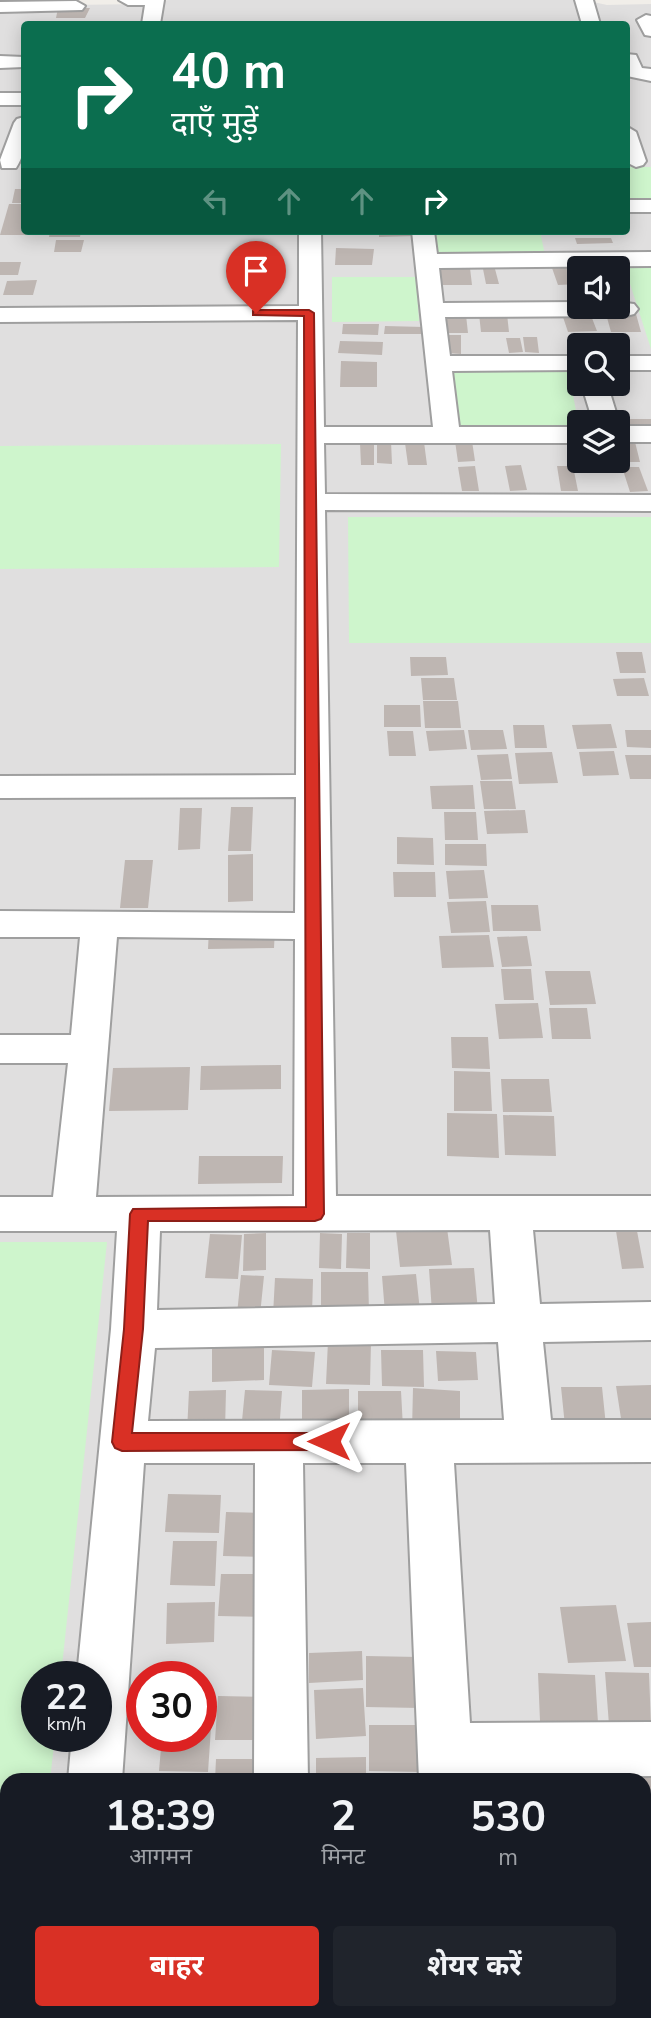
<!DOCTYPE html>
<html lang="hi">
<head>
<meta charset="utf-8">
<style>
  body { margin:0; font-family:"Nunito Sans","Noto Sans Devanagari",sans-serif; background:#20242c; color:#f1f3f6; height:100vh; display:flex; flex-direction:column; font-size:26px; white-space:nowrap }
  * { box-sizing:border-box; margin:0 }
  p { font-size:23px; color:#9ea1a6 }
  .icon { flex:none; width:38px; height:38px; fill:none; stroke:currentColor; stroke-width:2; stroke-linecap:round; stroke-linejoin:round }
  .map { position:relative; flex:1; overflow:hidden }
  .sheet { position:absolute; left:0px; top:1773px; width:651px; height:247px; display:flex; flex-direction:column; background:#171b24; border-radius:21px 21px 0 0; box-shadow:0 4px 18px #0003 }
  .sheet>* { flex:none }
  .top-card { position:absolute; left:21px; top:21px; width:609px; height:214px; border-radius:7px; box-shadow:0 4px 18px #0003; background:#0b6e4f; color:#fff; overflow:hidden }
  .buttons { position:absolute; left:567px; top:256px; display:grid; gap:14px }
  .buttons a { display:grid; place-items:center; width:63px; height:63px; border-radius:7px; background:#171b24; box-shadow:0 4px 18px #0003; font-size:35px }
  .speed { position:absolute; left:21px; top:1661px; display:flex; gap:14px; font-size:35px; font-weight:700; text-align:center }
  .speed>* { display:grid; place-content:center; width:91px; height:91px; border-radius:50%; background:#171b24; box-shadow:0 4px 18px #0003; line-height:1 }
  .speed small { font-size:18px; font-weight:400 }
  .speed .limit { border:10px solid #d22; background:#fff; color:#111 }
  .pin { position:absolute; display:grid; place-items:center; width:60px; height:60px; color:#fff; margin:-72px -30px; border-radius:50% 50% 50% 0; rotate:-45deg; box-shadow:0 0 7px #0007 }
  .pin .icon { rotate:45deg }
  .me { position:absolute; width:77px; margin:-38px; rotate:270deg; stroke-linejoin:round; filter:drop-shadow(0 0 5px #0008) }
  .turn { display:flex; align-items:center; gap:24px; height:147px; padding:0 35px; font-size:32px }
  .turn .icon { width:91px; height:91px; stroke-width:2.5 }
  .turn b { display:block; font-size:49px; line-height:60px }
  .lanes { display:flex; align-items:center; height:66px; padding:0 35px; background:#0003; justify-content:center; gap:35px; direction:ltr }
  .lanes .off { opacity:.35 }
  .eta { display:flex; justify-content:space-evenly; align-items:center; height:119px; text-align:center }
  .eta b { font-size:42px; font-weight:700; line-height:49px }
  .button { display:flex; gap:14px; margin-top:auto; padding:14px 35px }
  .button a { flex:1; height:80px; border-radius:7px; background:#d93025; color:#fff; font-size:28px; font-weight:700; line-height:80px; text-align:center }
  .button a+a { background:#20242c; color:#f1f3f6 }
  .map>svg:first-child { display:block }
  .residential { fill:#e0dfdf; fill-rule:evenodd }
  .park { fill:#cef5cc }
  .building { fill:#beb6b2 }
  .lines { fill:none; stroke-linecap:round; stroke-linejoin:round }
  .minor-casing { stroke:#9f9f9f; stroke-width:4 }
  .minor { fill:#fff; fill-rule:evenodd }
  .route { fill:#d93025; stroke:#8d1f18; stroke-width:2 }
</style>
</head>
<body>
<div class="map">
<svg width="651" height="2018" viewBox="0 0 651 2018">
  <rect width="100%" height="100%" fill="#f1eee9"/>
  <path class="residential" d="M169,0H584L607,5L651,4V2018H0V6L143,4ZM24,24H626V231H24ZM579,268H618V306H579ZM579,345H618V383H579ZM579,422H618V460H579ZM37,1676H96V1736H37ZM142,1676H201V1736H142ZM7,1780H644V2012H7Z"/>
  <path class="park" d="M626,167H651V200H630Z
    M434,231H540L545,255L437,256Z
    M622,259H651V349Z
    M332,277H416L419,321L332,322Z
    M568,368L579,427L456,428L449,369Z
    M281,444L279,567L0,569V446Z
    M348,517H651V643H349Z
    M0,1242H107L61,1676H37V1736H55L50,1780H7V1887H0Z"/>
  <path class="building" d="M58,8H90L85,18H56Z
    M15,189H24V203H12Z
    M9,204H24V231H34L33,235H0Z
    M50,231H81L80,237H49Z
    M379,231H414L415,236L379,237Z
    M575,238H611L613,243L577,244Z
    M56,240H84L81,252H54Z
    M336,248L374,249L372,265H335Z
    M0,262H21L18,275H0Z
    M470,268L472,285H439L437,269Z
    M552,268H579V284L558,285Z
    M483,269H495L499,284H486Z
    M37,280L33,295H3L7,281Z
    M590,313L597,331L568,332L562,314Z
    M479,314H507L509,332H481Z
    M606,314H636L641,332H611Z
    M446,315H466L468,333H448Z
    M343,324H379L378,335L342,334Z
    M385,326L424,327V334H384Z
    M447,335H461V354L447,353Z
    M568,336H596L598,345H579V354H572Z
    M523,337H537L539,353L525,352Z
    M599,337H625L630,353H618V345H601Z
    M506,338H520L523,352L509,353Z
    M340,341L383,342L382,355L338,353Z
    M341,361L377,362V387H340Z
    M620,419H651V427L622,428Z
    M377,441H391L392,464L377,463Z
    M455,441H472L475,461L458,462Z
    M424,442L427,465H408L405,443Z
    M618,442H635L640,462H618Z
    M360,443H374V465H361Z
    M521,465L527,490L510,491L505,466Z
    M475,466L479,491H462L458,467Z
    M557,466H573L578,491H561Z
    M622,467H639L648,491L630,492Z
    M616,652H642L646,673H620Z
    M410,657H446L448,675L411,676Z
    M421,678H454L457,700H423Z
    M644,678L649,696H617L613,679Z
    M423,701H458L461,728H425Z
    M384,705H420L421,727H384Z
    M611,724L617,748L577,749L572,725Z
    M513,725H544L547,748H515Z
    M464,730L467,749L429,751L426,731Z
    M468,730H503L507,749L471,750Z
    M625,730H651V748L627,747Z
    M387,731H413L416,756H389Z
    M614,751L619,775L583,776L579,752Z
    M552,752L558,783L519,784L515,753Z
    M508,754L512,779L481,780L477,755Z
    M625,755H651V779H630Z
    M480,781H512L516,809H484Z
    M473,785L475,809H432L430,786Z
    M231,807H253L251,851H228Z
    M180,808H202L200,849L178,850Z
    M525,810L528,833L487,834L484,811Z
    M444,812H476L478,840H445Z
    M397,837L433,838L434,865L397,864Z
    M445,844H486L487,866L445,865Z
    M253,854V901L228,902V855Z
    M125,860H153L148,908H120Z
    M484,870L488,898L449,899L446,871Z
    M393,872H435L436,897H394Z
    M486,901L490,932L451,933L447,902Z
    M491,905H538L541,931H493Z
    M209,929H275L274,948L208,949Z
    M489,935L494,967L442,968L439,936Z
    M527,936L532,966L502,967L497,937Z
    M501,969H531L534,1000H504Z
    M545,971H590L596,1004L550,1005Z
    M538,1003L543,1038L499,1039L495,1004Z
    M549,1008H587L591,1039H552Z
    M451,1037H488L490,1069L452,1068Z
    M281,1065V1089L200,1090L201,1066Z
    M190,1067L188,1110L109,1111L113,1068Z
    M454,1071L490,1072L492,1111H454Z
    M501,1079H549L552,1112H503Z
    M447,1113L497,1114L499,1158L447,1156Z
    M503,1115L554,1116L556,1156L505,1155Z
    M199,1156H283L282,1183L198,1184Z
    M447,1228L452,1265L400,1267L396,1231Z
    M616,1231H637L644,1268L622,1269Z
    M266,1233V1270L243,1271L244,1234Z
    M320,1233L342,1234L341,1269L319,1268Z
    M347,1233H370V1269L346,1268Z
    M210,1234L242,1235L238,1279L205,1278Z
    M474,1268L478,1311L432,1312L429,1269Z
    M321,1272H368L369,1312H321Z
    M416,1274L420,1311L385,1313L382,1276Z
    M241,1275L264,1276L260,1315L237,1314Z
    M275,1278L313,1279L312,1315H273Z
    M264,1337V1380L212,1382V1338Z
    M328,1341L371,1342L370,1385L326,1384Z
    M272,1350L315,1352L312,1387L269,1385Z
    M381,1350H423L424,1387L382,1386Z
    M436,1351L476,1352L478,1380L438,1381Z
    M651,1385V1424L622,1425L616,1386Z
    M561,1387H602L606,1426H565Z
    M413,1388L460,1391V1432L412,1430Z
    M349,1389V1431L302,1432V1390Z
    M226,1390L225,1431H187L189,1391Z
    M245,1390L282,1391L279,1432L241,1431Z
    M358,1391H401L403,1428H358Z
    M168,1494L221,1495L219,1533L165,1532Z
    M226,1512L270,1513L267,1557L223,1556Z
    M173,1541H217L215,1586L170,1585Z
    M221,1574H268L266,1617L218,1616Z
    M215,1602L214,1642L166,1644L167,1603Z
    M616,1605L626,1661L568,1663L560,1607Z
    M651,1622V1667H634L627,1623Z
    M362,1651L363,1680L309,1683V1653Z
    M366,1656L419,1657L420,1708L366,1707Z
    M605,1672L649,1673L651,1726L609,1725Z
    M538,1673L595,1675L598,1723L540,1721Z
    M363,1688L366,1736L316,1739L314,1690Z
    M218,1696L267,1697L266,1740H215Z
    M369,1725H420L422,1772L369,1771Z
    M201,1728H211L208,1772L159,1771L162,1736H201Z
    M366,1757V1780H316V1758Z
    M216,1759H264L263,1780H215Z
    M547,1775L596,1776V1780H547Z
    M615,1775L651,1776V1824H644V1780H615Z
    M499,2014V2018H461V2016Z"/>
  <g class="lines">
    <g class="minor-casing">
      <path id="minor" d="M119,0H164L160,24H142L145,5H128Z
        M575,0H593L600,24H582Z
        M76,1L85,6L82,10L0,12V2Z
        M646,15L651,16V36L645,35L637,20Z
        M626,54L636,55L642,68L651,69V81L627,76Z
        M0,56L24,57V67L0,68Z
        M0,93H24V105H0Z
        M24,117C26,134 26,153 16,168H2L0,160L14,123L17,119Z
        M626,126L636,132L646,161L643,165L636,167L626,162Z
        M626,200H651V212H626Z
        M299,231H321L324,427H433L412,231H434L437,254L651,252V266L439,268L443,303L579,302V306H618V302L634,304L638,309L634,314L626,316L445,317L450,356H579V370L452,371L459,427H579V443H324L325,494L651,495V511L325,510L336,1196H651V1230H533L540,1304L651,1302V1340L543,1342L551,1420H651V1462L454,1463L470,1723L651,1722V1776L419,1780L406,1463H303L308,1780H254L255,1463H144L122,1780H68L72,1736H96V1676H77L111,1329L117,1231H0V1197H53L68,1063H0V1035H71L80,937H0V911L295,913L296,797L0,798V776L296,775L298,320L0,322V308L299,306ZM117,937L295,939L294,1196L96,1197ZM490,1230L495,1304L157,1310L160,1231ZM498,1342L504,1420L148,1421L155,1348Z
        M618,356H651V370H618Z
        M581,383H607L619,422L618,424V422H593Z
        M618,426H651V442H618Z
        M644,1904H651V1962H644Z
        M0,1906H7V1964H0Z
        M307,2012H367V2018H307Z"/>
    </g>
    <use href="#minor" class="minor"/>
  </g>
  <path class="route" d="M256,310H309L314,313L324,1214L321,1219L315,1221H148L143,1329L132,1433H329L336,1435L339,1441L336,1448L329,1450L122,1451L115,1448L112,1442L124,1329L130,1214L133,1209L306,1207L304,316L253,315V311Z"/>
</svg>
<div class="buttons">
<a><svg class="icon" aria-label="sound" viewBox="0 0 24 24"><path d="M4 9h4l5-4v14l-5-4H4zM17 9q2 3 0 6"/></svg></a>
<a><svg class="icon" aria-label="search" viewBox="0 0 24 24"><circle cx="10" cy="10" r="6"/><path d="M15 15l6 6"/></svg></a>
<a><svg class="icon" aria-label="layers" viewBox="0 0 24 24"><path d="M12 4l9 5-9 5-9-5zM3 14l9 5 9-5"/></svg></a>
</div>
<div class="speed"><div>22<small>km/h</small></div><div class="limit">30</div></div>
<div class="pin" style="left:256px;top:313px;background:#d93025"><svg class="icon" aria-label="arrive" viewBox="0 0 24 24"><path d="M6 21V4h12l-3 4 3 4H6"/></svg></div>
<svg class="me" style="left:329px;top:1441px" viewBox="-20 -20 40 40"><path d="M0-17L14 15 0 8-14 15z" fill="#d93025" stroke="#fff" stroke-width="4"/></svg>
<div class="top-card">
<div class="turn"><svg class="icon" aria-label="right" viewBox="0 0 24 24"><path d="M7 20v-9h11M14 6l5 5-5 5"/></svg><div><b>40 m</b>दाएँ मुड़ें</div></div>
<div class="lanes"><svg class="icon off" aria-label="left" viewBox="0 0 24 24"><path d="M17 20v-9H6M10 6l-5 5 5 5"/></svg><svg class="icon off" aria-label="ahead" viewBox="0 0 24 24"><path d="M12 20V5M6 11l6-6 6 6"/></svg><svg class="icon off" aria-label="ahead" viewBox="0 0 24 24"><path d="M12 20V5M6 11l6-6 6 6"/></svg><svg class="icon" aria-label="right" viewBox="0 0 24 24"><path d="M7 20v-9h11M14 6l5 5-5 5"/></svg></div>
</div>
<section class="sheet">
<div class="eta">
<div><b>18:39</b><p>आगमन</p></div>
<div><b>2</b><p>मिनट</p></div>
<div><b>530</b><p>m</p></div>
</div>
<div class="button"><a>बाहर</a><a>शेयर करें</a></div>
</section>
</div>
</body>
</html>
